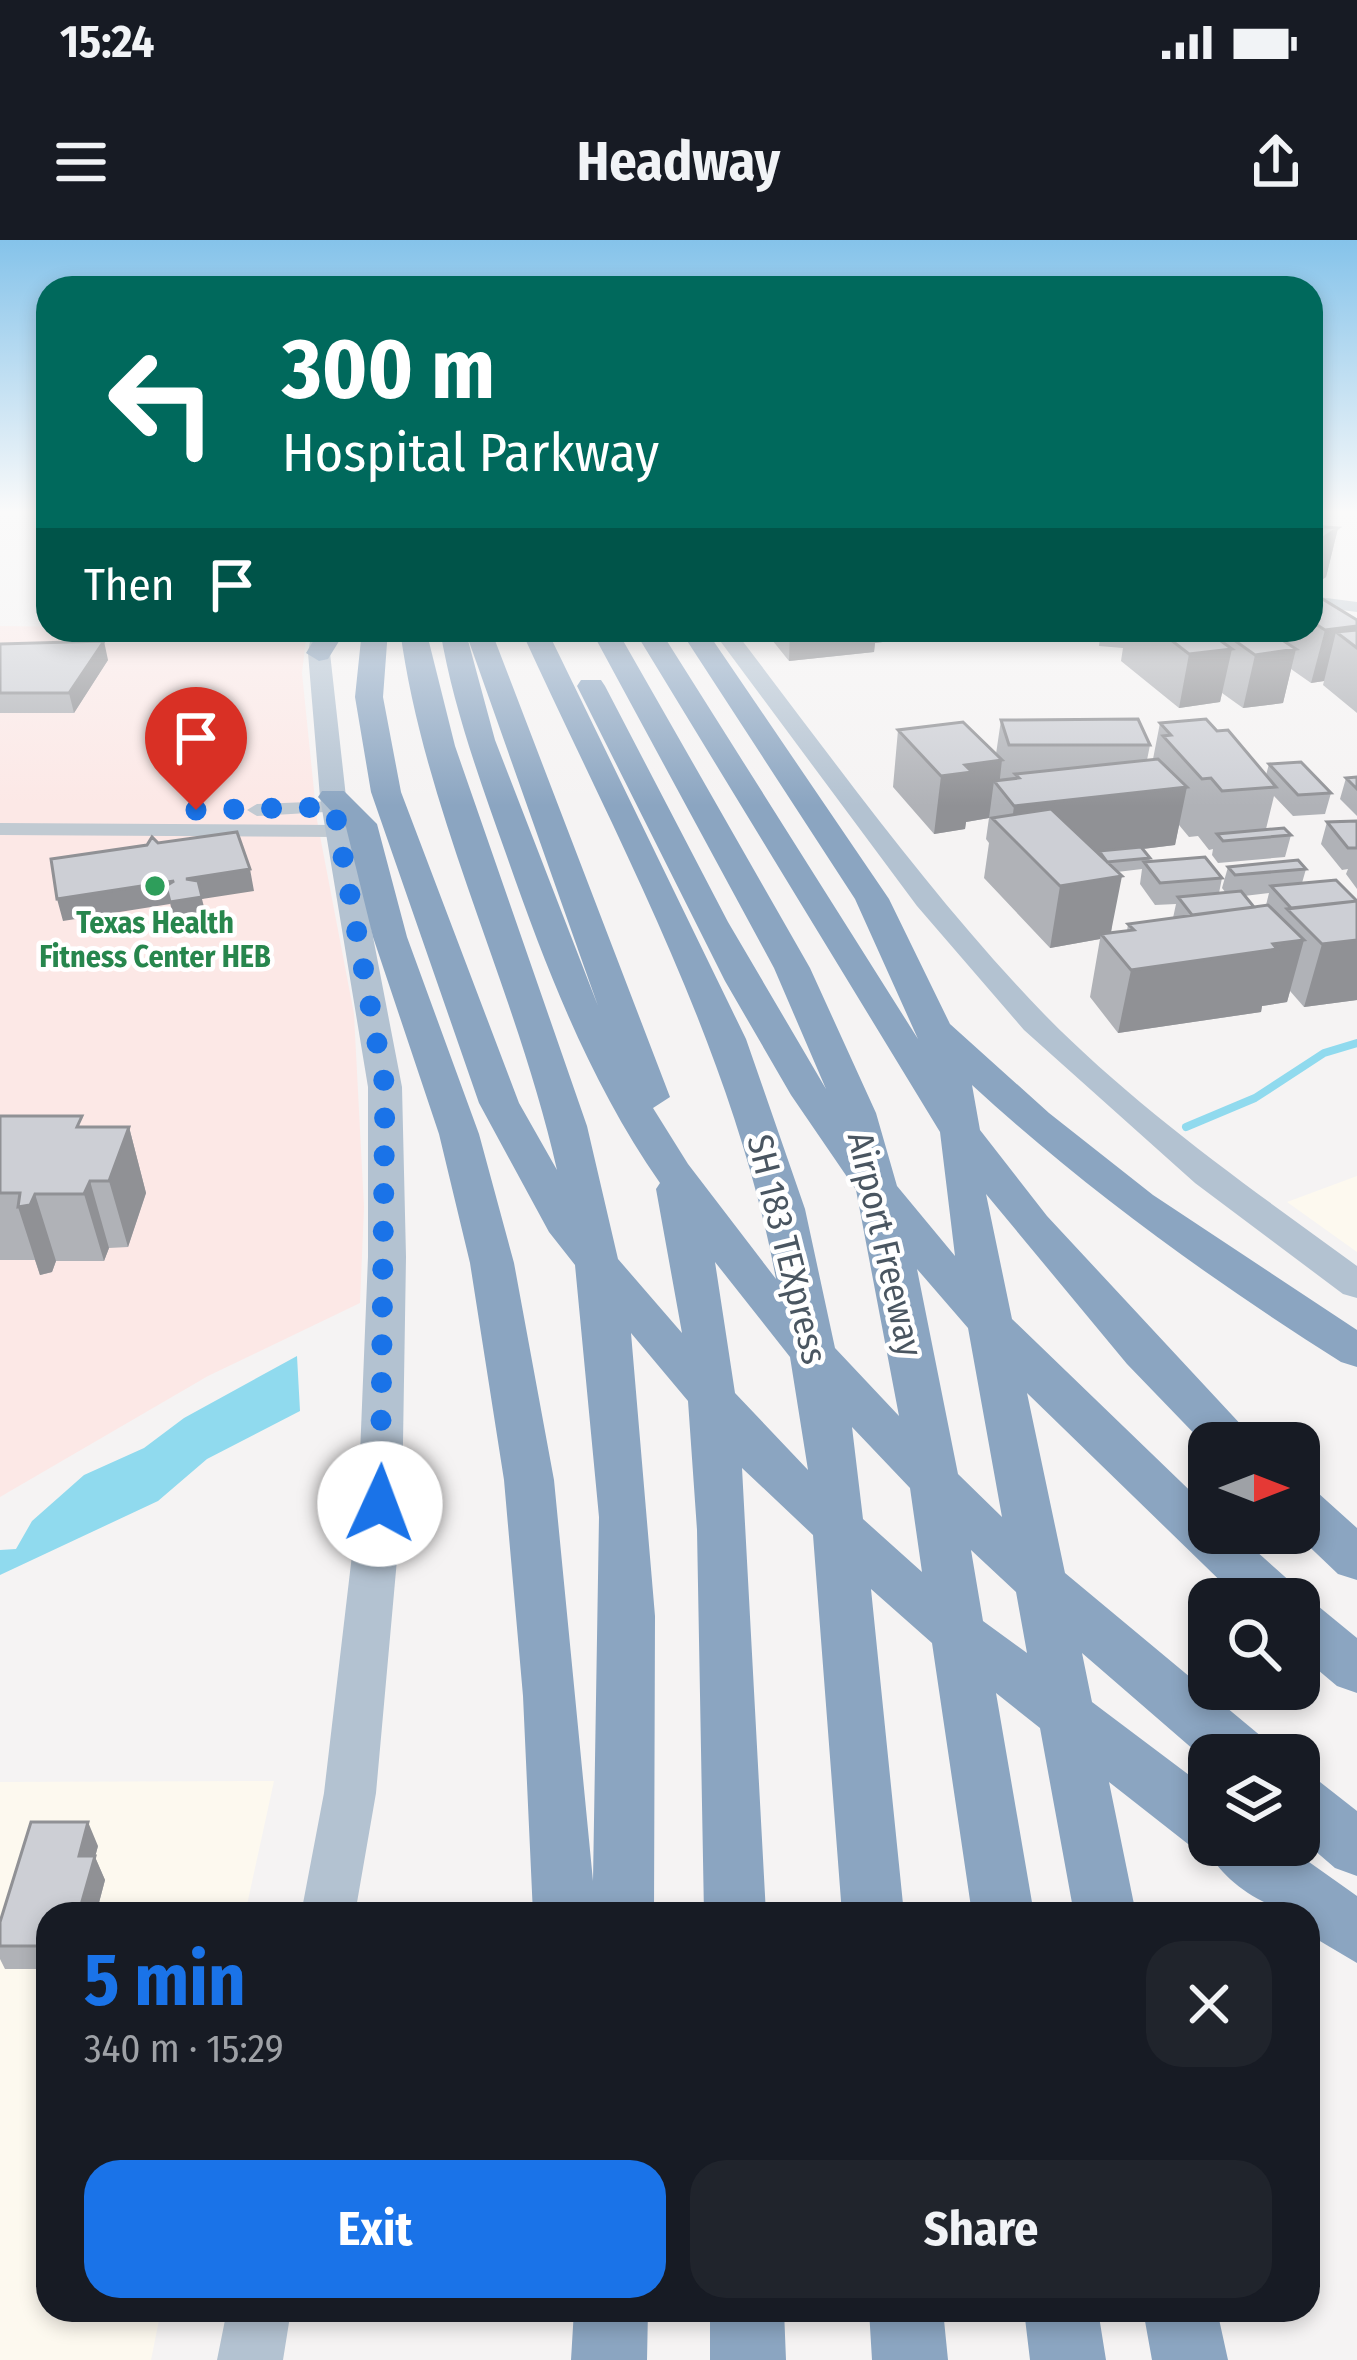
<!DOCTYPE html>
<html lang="en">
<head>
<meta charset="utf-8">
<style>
  body { margin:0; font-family:"Fira Sans Condensed",sans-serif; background:#20242c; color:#f1f3f6; height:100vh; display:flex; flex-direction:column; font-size:45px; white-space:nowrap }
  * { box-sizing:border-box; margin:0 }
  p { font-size:39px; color:#9ea1a6 }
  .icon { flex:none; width:66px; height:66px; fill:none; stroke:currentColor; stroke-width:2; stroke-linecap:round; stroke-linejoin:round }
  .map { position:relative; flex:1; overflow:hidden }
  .drawer { position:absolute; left:36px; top:1662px; width:1284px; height:420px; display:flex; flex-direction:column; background:#171b24; border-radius:36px; box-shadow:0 6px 18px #0003 }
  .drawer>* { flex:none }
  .hud { position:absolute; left:36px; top:36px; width:1287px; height:366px; border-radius:36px; box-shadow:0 6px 18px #0003; background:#00695c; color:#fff; overflow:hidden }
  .needle { width:78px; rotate:90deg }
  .tools { position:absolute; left:1188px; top:1182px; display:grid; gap:24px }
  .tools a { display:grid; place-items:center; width:132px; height:132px; border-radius:24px; background:#171b24; box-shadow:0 6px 18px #0003; font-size:60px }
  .pin { position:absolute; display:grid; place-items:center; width:102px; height:102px; color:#fff; margin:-123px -51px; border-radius:50% 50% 50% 0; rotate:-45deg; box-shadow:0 0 12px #0007 }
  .pin .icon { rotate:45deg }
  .me { position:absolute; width:132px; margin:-66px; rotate:2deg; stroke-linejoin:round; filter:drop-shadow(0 0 9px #0008) }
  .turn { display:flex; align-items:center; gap:42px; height:252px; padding:0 48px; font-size:54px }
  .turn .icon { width:156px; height:156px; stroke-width:2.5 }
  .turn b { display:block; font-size:84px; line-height:102px }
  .then { display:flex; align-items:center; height:114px; padding:0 48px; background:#0003; gap:24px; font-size:45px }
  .round { display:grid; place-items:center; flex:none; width:126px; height:126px; border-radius:36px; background:#20242c }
  .summary { display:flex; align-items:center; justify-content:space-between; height:204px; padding:0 48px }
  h1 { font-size:72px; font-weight:700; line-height:90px; color:#1a73e8 }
  .cta { display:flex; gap:24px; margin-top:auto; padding:24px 48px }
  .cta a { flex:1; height:138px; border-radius:36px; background:#1a73e8; color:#fff; font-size:48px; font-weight:700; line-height:138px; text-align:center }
  .cta a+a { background:#20242c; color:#f1f3f6 }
  .status { display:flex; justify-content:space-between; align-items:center; height:84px; padding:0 60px; background:#171b24; direction:ltr }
  .status svg { height:33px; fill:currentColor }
  header { display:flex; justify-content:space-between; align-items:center; height:156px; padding:0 48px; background:#171b24; font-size:54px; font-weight:700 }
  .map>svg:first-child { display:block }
  .commercial { fill:#fdf9ef }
  .medical { fill:#fce8e6 }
  .water { fill:#90daee }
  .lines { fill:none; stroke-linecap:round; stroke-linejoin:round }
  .stream { stroke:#90daee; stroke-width:8 }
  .minor { fill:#c1cad2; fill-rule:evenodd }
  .major { fill:#b3c2d1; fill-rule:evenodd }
  .highway { fill:#8ba5c1; fill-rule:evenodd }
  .wall { fill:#b0b2b7; fill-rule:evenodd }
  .shaded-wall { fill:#909195 }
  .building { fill:#cdcfd5; stroke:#909195; stroke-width:3 }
  .route { stroke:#1a73e8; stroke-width:21; stroke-dasharray:0 37.8 }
  .leisure-dot { fill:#2e9e5b; stroke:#fff; stroke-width:4.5 }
  .labels { text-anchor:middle; stroke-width:9; stroke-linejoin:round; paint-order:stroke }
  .far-leisure-label { font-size:30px; font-weight:bold; fill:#27864d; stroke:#fff }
  .street-label { font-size:36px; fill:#4a5661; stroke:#fff }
</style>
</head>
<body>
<div class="status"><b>15:24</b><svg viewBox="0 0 49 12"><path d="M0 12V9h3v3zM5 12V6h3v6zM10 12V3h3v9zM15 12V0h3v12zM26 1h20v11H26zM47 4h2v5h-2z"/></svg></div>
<header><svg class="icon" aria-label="menu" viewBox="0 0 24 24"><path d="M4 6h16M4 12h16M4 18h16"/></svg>Headway<svg class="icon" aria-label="share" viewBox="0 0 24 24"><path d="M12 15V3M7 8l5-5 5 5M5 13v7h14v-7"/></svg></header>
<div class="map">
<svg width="1357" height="2120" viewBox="0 0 1357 2120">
  <rect width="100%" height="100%" fill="#f5f3f3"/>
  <path class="commercial" d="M1357,936V1012L1287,962Z
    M274,1541L245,1674H48V2070H161L151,2120H0V1542Z"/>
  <path class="medical" d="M0,386L307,390L302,433L317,580L354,774L364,967L360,1063L208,1136L0,1257Z"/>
  <path class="water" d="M297,1116L300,1171L207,1219L158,1261L0,1335V1310L16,1309L32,1281L84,1235L144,1208L184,1178Z"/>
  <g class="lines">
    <path class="stream" d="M1186,887L1255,858L1324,813L1357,803"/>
    <path class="minor" d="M1311,356L1357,362V372L1311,366Z
      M335,561L345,567L342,571L257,576L247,570L257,564Z
      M0,583L338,585L348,591L338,597L0,595Z"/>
    <path class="major" d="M312,390H334L330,413L346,557L402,847L406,1017L402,1264L376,1553L355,1674H301L324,1553L358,1264L368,1017V847L320,557L308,413Z
      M712,390H734C834,520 930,656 1044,774C1137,869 1250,948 1357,1026V1058L1343,1054L1195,943L1024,790L917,666Z
      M227,2070H291L283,2120H217Z"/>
    <path class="highway" d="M320,390H346L328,419L319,421L306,413Z
      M362,390H388L383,457L401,552L519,863L557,930C516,748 425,575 400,390H426L455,506L587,886L618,1019L682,1093L656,949L660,943C589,841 546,728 505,611C479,538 453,466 440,390H491L670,857L653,868L688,924L776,1039C733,809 617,600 521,390H547L746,799L805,969L835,1108L899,1176L856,950L791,855L725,741L577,446L581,440H601L605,446L728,682L826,849L774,728L591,390H617L810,728L876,873L897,946L955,1016L940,892L634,390H660L918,799L855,659L680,390H706L889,659L950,784L1049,873L1153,955L1357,1090V1127L1341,1122C1210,1039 1086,950 972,845L980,890L1047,976L1258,1203H1209V1209L1127,1124L986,954L1012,1079L1209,1269V1293H1236L1293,1344L1300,1360L1318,1366L1357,1398V1453L1337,1446L1299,1414V1359H1239L1027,1153L1065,1333L1262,1497L1270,1515H1209V1523L1082,1413L1092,1462L1209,1550V1605H1285L1357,1656V1723L1308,1694V1674C1274,1674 1224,1644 1209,1612L1188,1604L1109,1542L1136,1674H1074L1040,1488L996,1453L1034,1674H972L932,1403L871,1349L904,1674H842L813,1295L742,1228L766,1674H704L697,1290L688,1161L631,1093L655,1376L654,1674H533L523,1456L504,1240L470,1023L439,894L373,697L346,587L318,557L322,551H344L377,584L407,697L479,894L514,1023L554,1240L593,1641L599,1277L575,1025L549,992L479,863L371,552L355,457ZM466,393L598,766L495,500ZM715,1022L790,1117L808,1230L735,1153ZM917,1029L968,1088L1002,1277L958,1234ZM852,1187L910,1248L922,1332L863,1279ZM971,1310L1016,1352L1027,1413L983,1381Z
      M1299,1247L1317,1252L1357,1288V1340L1338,1334L1295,1293Z
      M1299,1535L1320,1542L1357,1571V1636L1335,1628L1299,1597Z
      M574,2070H648L647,2120H571Z
      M710,2070H784L786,2120H710Z
      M869,2070H943L948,2120H872Z
      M1024,2070H1098L1106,2120H1030Z
      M1143,2070H1217L1228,2120H1152Z"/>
  </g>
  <path class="wall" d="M1311,286L1338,288L1326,337L1311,347Z
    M1311,352L1357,380V473L1323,445L1324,441L1311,443L1291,429L1283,463L1243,468L1222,453L1220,462L1179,468L1121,421L1123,408L1099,406L1101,390H1311Z
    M764,390H891L890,401L875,403L874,412L789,421Z
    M0,404L108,420L74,473H0Z
    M1001,480L1150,505L1147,520L1153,519L1160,483L1217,491L1266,535L1269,524L1331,553L1325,574L1293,576L1274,556L1266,589L1291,595L1285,617L1218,623L1212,615L1213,609L1209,610L1198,596L1189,597L1179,585L1175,605L1143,609L1150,618L1149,622L1222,638L1219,653H1226L1222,648L1228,627L1306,629L1302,643L1357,661V760L1304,767L1290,751L1287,762L1262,766L1261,772L1118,793L1090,757L1100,699L1050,708L984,638L989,603L986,599L989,578L966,582L965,589L934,594L893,547L898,490L996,514ZM1142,629L1140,644L1155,665L1176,664L1173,678L1128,684L1127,691L1111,693L1117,632ZM1269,653L1266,665L1254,667L1244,656Z
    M1357,537V576L1340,559L1346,538Z
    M1357,581V649L1346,634L1348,629L1342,630L1321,604L1327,582Z
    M0,876L85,887H129L146,953L128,1007L109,1008L104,1021H56L52,1032L40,1035L35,1020H0Z
    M98,1606L95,1617L105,1640L96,1674H48V1729H5L0,1719V1682Z"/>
  <path class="shaded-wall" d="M1338,288L1326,337L1311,347V338L1320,300Z
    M1357,386V408L1336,392L1324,441L1311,443L1325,390Z
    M790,390H891L890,401L875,403L874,412L789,421Z
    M104,401L108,420L74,473L69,453Z
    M1232,409L1220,462L1179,468L1189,414Z
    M1296,409L1283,463L1243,468L1255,415Z
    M1002,520L999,547L994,541L989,578L966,582L965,589L934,594L941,536L965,525Z
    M1187,547L1175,605L1101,614L1099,611L1098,614L1010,596L1014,566Z
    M250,629L254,651L202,659L207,679L175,684L166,646L170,664L63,681L57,659Z
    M1122,636L1110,697L1101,694L1100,699L1050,708L1060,646Z
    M1304,700L1287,762L1262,766L1261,772L1118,793L1131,730Z
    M1357,700V760L1304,767L1322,704Z
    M129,887L146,953L128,1007L109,941Z
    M90,941L109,1008L104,1021L84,954Z
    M35,954L56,1021L52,1032L40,1035L18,967Z
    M88,1582L98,1606L95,1617L105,1640L96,1674H80L79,1616Z"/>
  <path class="building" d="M1311,286L1338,288L1320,300L1311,298Z
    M1311,352L1357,380V386L1325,390L1311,381Z
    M1158,390H1206L1232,409L1189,414Z
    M1220,390H1267L1296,409L1255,415Z
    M1357,390V408L1336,392Z
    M104,401L69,453H0V404Z
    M1138,479L1150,505H1009L1001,480Z
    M1206,479L1217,491L1228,490L1276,547L1222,551L1211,538L1202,539L1163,496L1171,495L1160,483Z
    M963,482L1002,520L965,525L972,532L941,536L898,490Z
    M1158,519L1187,547L1014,566L994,541L1019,538L1015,534Z
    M1301,522L1331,553L1298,555L1269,524Z
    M1357,537V549L1346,538Z
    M1051,569L1122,636L1060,646L992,578Z
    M1357,581V608H1348L1327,582Z
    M1284,588L1291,595L1223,601L1217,594Z
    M237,592L250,629L186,639L198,641L202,657L170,662L166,646L174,641L57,659L51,619L147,605L152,597L158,603Z
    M1141,607L1150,618L1107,622L1099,611Z
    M1205,617L1222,638L1160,643L1144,622Z
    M1298,620L1306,629L1235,635L1228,627Z
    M1336,640L1357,661L1291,668L1271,646Z
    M1241,651L1254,667L1192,675L1178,657Z
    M1357,661V700L1322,704L1287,669Z
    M1268,665L1304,700L1273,704L1277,709L1131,730L1101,694L1134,690L1128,684Z
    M0,876H82L77,887H129L109,941H90L84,954H35L30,965L18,967L20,953H0Z
    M31,1582H88L79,1616H95L79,1672L48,1674V1706H0V1682Z"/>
  <linearGradient id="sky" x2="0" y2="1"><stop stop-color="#85c3ea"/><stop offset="0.48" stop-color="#fafafa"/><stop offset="1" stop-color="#fafafa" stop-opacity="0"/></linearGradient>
  <rect width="1357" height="566" fill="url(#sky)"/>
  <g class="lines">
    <path class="route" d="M196,570L334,567L385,847L380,1264"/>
  </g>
  <circle class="leisure-dot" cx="155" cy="646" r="12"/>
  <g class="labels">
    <g class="far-leisure-label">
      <text x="155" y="693">Texas Health<tspan x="155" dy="34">Fitness Center HEB</tspan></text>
    </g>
    <g class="street-label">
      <text transform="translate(886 1004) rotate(77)" y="13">Airport Freeway</text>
      <text transform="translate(788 1009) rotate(76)" y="13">SH 183 TEXpress</text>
    </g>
  </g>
</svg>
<div class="tools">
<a><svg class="needle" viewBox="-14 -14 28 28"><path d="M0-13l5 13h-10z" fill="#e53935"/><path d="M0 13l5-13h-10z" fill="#9ea1a6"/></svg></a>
<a><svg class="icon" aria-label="search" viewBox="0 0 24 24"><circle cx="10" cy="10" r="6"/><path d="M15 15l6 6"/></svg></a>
<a><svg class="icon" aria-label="layers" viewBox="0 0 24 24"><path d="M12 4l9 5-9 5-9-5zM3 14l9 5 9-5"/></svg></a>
</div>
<div class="pin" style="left:196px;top:570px;background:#d93025"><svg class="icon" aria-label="arrive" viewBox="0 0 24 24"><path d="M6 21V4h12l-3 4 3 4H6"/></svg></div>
<svg class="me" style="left:380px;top:1264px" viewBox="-20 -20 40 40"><circle r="19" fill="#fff"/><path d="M0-13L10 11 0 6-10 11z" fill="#1a73e8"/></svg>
<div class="hud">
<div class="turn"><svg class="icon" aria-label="left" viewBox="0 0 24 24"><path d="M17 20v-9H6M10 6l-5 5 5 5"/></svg><div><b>300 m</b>Hospital Parkway</div></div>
<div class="then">Then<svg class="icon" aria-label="arrive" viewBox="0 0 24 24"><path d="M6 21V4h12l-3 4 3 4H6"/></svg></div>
</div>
<section class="drawer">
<div class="summary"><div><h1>5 min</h1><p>340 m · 15:29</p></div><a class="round"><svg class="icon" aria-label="close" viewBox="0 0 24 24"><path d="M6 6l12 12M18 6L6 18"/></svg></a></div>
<div class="cta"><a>Exit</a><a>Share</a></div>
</section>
</div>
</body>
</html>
